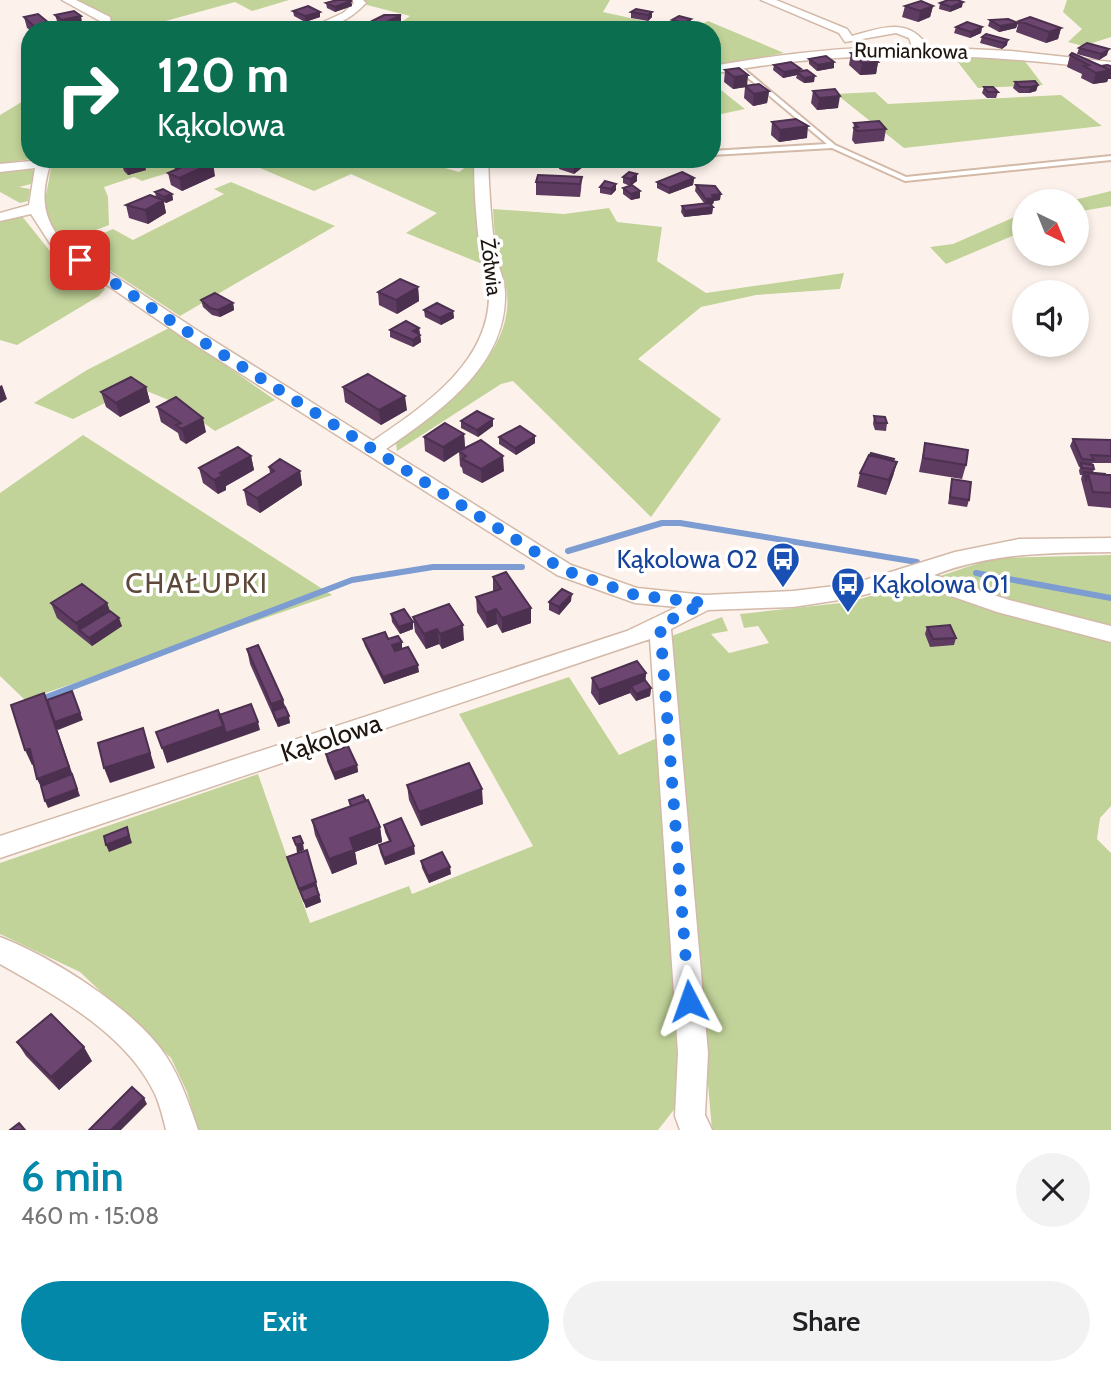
<!DOCTYPE html>
<html lang="en">
<head>
<meta charset="utf-8">
<style>
  body { margin:0; font-family:Cabin,sans-serif; background:#f2f2f2; color:#202124; height:100vh; display:flex; flex-direction:column; font-size:26px; white-space:nowrap }
  * { box-sizing:border-box; margin:0 }
  p { font-size:23px; color:#757577 }
  .icon { flex:none; width:38px; height:38px; fill:none; stroke:currentColor; stroke-width:2; stroke-linecap:round; stroke-linejoin:round }
  .map { position:relative; height:1130px; overflow:hidden }
  .side { display:flex; flex-direction:column; background:#fff; flex:1 }
  .side>* { flex:none }
  .banner { position:absolute; left:21px; top:21px; width:700px; height:147px; border-radius:28px; box-shadow:0 4px 10px #0003; background:#0b6e4f; color:#fff; overflow:hidden }
  .needle { width:46px; rotate:137deg }
  .controls { position:absolute; left:1012px; top:189px; display:grid; gap:14px }
  .controls a { display:grid; place-items:center; width:77px; height:77px; border-radius:50%; background:#fff; box-shadow:0 4px 10px #0003; font-size:35px }
  .pin { position:absolute; display:grid; place-items:center; width:60px; height:60px; color:#fff; margin:-30px; border-radius:14px; box-shadow:0 4px 10px #0006 }
  .me { position:absolute; width:77px; margin:-38px; rotate:356deg; stroke-linejoin:round; filter:drop-shadow(0 0 5px #0008) }
  .turn { display:flex; align-items:center; gap:24px; height:147px; padding:0 21px; font-size:32px }
  .turn .icon { width:91px; height:91px; stroke-width:2.5 }
  .turn b { display:block; font-size:49px; line-height:60px }
  .round { display:grid; place-items:center; flex:none; width:74px; height:74px; border-radius:37px; background:#f2f2f2 }
  .overview { display:flex; align-items:center; justify-content:space-between; height:119px; padding:0 21px }
  h1 { font-size:42px; font-weight:600; line-height:52px; color:#0388a9 }
  .cta { display:flex; gap:14px; margin-top:auto; padding:14px 21px }
  .cta a { flex:1; height:80px; border-radius:42px; background:#0388a9; color:#fff; font-size:28px; font-weight:600; line-height:80px; text-align:center }
  .cta a+a { background:#f2f2f2; color:#202124 }
  .map>svg:first-child { display:block }
  .green { fill:#c1d399 }
  .lines { fill:none; stroke-linecap:round; stroke-linejoin:round }
  .stream { stroke:#7d9cd1; stroke-width:6 }
  .lane-casing { stroke:#d3b9a8; stroke-width:4 }
  .street-casing { stroke:#d3b9a8; stroke-width:3 }
  .lane { fill:#fff; fill-rule:evenodd }
  .street { fill:#fff; fill-rule:evenodd }
  .wall { fill:#5e3b61 }
  .shaded-wall { fill:#4c304f }
  .building { fill:#6d4571; stroke:#4c304f; stroke-width:2 }
  .route { stroke:#1a73e8; stroke-width:12; stroke-dasharray:0 21.6 }
  .labels { text-anchor:middle; stroke-width:7; stroke-linejoin:round; paint-order:stroke }
  .far-street-label { font-size:21px; fill:#1e150f; stroke:#fff }
  .transit-label { font-size:26px; fill:#164399; stroke:#fff; text-anchor:end }
  .street-label { font-size:26px; fill:#1e150f; stroke:#fff }
  .neighbourhood-label { font-size:28px; letter-spacing:2px; fill:#5e4839; stroke:#fff }
</style>
</head>
<body>
<div class="map">
<svg width="1111" height="1130" viewBox="0 0 1111 1130">
  <rect width="100%" height="100%" fill="#fdf2eb"/>
  <path class="green" d="M74,0H289L252,11L235,2L162,22L167,30H108L109,18Z
    M362,0H610L603,12L685,30H390L410,16L367,5Z
    M1067,0H1111V37L1083,46L1068,42L1082,29L1063,12Z
    M708,21L784,53L712,67V30H691Z
    M950,52L1024,60L1043,85L978,88Z
    M712,83L745,109L712,116Z
    M875,92L888,104L1061,95L1102,126L904,148L836,94Z
    M30,97V159L0,164V115Z
    M53,159H212L142,181L134,177L104,187L108,197L109,225L67,241L51,226L44,205Z
    M239,159H414L459,172L471,163L461,159H478L487,266L406,233L437,213L351,174L314,191Z
    M26,167L34,171L31,184L19,187L30,189L28,201L20,203L0,192V171Z
    M231,182L335,226L180,316L73,246L113,229L133,240L224,194L214,189Z
    M1111,191V206L1076,212V201H1070Z
    M609,208L617,222L662,227L657,261L706,293L844,273L840,289L756,295L701,307L638,359L721,419L651,517L513,381L501,384L397,451L396,442C441,409 513,357 507,294C506,281 500,269 497,257C495,242 494,225 493,209L564,214Z
    M1024,213V231L946,264L930,247L953,244Z
    M21,215L50,251L105,289L99,296L17,345L0,340V220Z
    M171,327L275,400L215,431L176,403L137,387L73,419L34,403L87,370Z
    M83,435L332,595L25,700L0,676V493Z
    M1111,555V626L964,589L940,576L994,558Z
    M914,583L1111,640V806L1100,818L1097,839L1111,853V1130H712L669,637L722,617L728,631L711,634L729,653L769,643L758,626L744,628L740,614L850,602Z
    M569,677L619,755L666,734L681,1072L680,1102L658,1130H198L187,1092L171,1058L80,972L0,934V863L258,774L310,923L409,886L412,894L533,846L459,714Z"/>
  <g class="lines">
    <path class="stream" d="M568,551L662,523H680L917,562
      M976,573L1111,598
      M39,700L352,580L433,567H522"/>
    <g class="lane-casing">
      <path id="lane" d="M734,64H738L835,145L906,177L1111,156V160L905,181L832,148L712,155V151L827,144L734,66Z"/>
    </g>
    <g class="street-casing">
      <path id="street" d="M62,0H76L110,17L112,30H100V21Z
        M352,0H363L366,3C350,20 330,30 306,30L343,13L354,3Z
        M761,0H776L847,29L852,36C878,29 906,17 925,43L924,47L1011,51L1111,62V70C976,52 846,48 712,74V66C779,54 844,47 912,46L909,38L896,33L845,42L839,33Z
        M52,159C41,191 40,216 63,242L195,329L373,441C424,406 491,362 489,292C488,278 481,264 480,250C476,220 474,189 474,159H488C489,189 491,221 495,251C497,265 505,279 505,293C507,366 439,412 386,449L571,565L637,588L705,595L793,591L852,584L955,552L1019,539L1111,538V552C1048,553 994,552 934,575L1009,600L1111,626V642L997,612L911,582L852,598L793,607L708,610L671,629L708,1053L705,1115L712,1130H680L675,1116L678,1053L650,639L0,858V836L627,631L677,607L635,603L557,575L183,337L53,248L31,214L0,221V213L29,205L35,168L0,172V164Z
        M0,937C52,957 135,1009 166,1056C181,1079 189,1104 198,1130H166C163,1118 160,1105 155,1094C126,1033 56,996 0,964Z"/>
    </g>
    <use href="#lane" class="lane"/>
    <use href="#street" class="street"/>
  </g>
  <path class="wall" d="M353,0L351,1L352,6L335,12L327,8L326,3Z
    M940,3L962,7L950,12L939,9Z
    M905,6H933L930,17L918,22L902,17Z
    M636,9L652,17L648,21L631,18V12Z
    M293,11L320,17L305,22L294,16Z
    M55,15L82,22L63,26L57,21Z
    M24,17L49,23L51,30H30L27,28Z
    M691,19L690,24L684,28L672,25V20Z
    M990,20L1018,23L1016,28L999,32L988,26Z
    M372,21H401L383,29L373,26Z
    M1019,21L1061,28L1058,39L1046,43L1016,32Z
    M956,27H982L981,33L970,38L954,33Z
    M986,34L1007,45L1002,49L980,43L982,37Z
    M1079,48L1107,55L1099,60L1077,54Z
    M851,53L878,62L876,74L860,75L849,65Z
    M1070,55L1101,66H1111V79H1108L1107,82L1093,84L1081,78L1082,74L1067,67Z
    M809,59L834,68L817,71L809,64Z
    M774,65L801,71L814,82L804,83L796,78L797,75L783,78L773,70Z
    M725,70L747,86L769,91L767,103L753,106L744,98L745,87L733,89L724,82Z
    M1015,82L1038,85L1036,91L1029,93H1019L1013,88Z
    M984,87L998,92L996,98H987L982,93Z
    M813,91L838,108L817,110L811,103Z
    M772,122L807,138L779,142L771,135Z
    M854,123L886,129L884,141L855,144L852,140Z
    M559,159H597V163L584,166L574,174L559,169Z
    M122,165L146,170L128,175L124,171Z
    M174,165L215,176L182,191L171,185L168,173L175,170Z
    M637,174V181L630,186L640,191V198L631,200L623,194V188L630,186L623,183V177Z
    M582,177L581,190L580,197L536,195V182Z
    M694,178L693,185L669,194L657,188V182Z
    M696,185L720,200L714,201L713,204L711,205L713,207L712,214L684,217L681,212L682,206L704,203L695,191Z
    M600,187L616,190L611,195L600,193Z
    M155,192L172,194L173,200L166,203L164,202L166,213L148,224L129,218L126,205L156,197Z
    M418,287L419,301L397,314L379,305L378,292Z
    M201,300L233,303L234,310L220,317L212,315L203,307Z
    M424,310L453,311L454,318L441,325L425,317Z
    M419,328L421,342L413,347L390,337V330Z
    M146,387L150,402L120,417L106,407L101,392Z
    M343,387L407,410L381,425L345,402Z
    M157,407L206,432L186,444L180,440L178,433L161,422Z
    M874,416L887,423L886,431L875,430L873,424Z
    M493,419V426L478,437L461,428V421Z
    M464,434L465,448L504,471L482,483L463,473L462,468L460,466L459,452L444,462L425,451L424,437Z
    M499,437L535,443L516,455L499,444Z
    M1073,439L1111,440V463H1093L1092,464L1094,469L1093,473L1111,475V508L1088,506L1081,479L1082,475H1080L1079,471L1080,467H1079L1070,446Z
    M925,443L966,465L962,479L919,472Z
    M870,455L897,462L893,476L886,495L857,487L860,473Z
    M251,456L254,470L226,486V490L218,494L203,483L199,468Z
    M269,467L300,471L302,485L260,513L247,505L244,490L270,473Z
    M952,479L969,500L967,507L948,504Z
    M493,577L531,608V623L502,633L497,624L487,628L477,612L476,597L493,591Z
    M571,601L559,615L549,610V602Z
    M51,603H107L110,611L122,626L92,646L57,618Z
    M391,614L413,622V629L400,634L392,622Z
    M413,617L464,640L442,649L439,644L426,649L415,632Z
    M927,627L956,638L954,645L930,647L925,634Z
    M363,639H388L402,649L419,672L384,684L365,646Z
    M247,649L283,700L290,723L278,727L250,664Z
    M646,673L645,680L651,688L650,696L636,701L630,693L599,705L591,693L592,678Z
    M326,754L357,765L358,772L335,780L327,761Z
    M407,785L483,804L421,826L409,800Z
    M349,800L380,827L382,842L355,852L357,864L332,874L315,835L312,820L350,806Z
    M384,825L415,854L385,865L380,852L379,845L389,841L385,832Z
    M287,857L316,882L321,902L306,908Z
    M421,861L451,874L429,883L422,868Z
    M17,1042L92,1061L59,1090L26,1056Z"/>
  <path class="shaded-wall" d="M344,0H353L351,1L352,6L335,12V7Z
    M963,2L962,7L950,12L951,7Z
    M933,6L930,17L918,22L920,11Z
    M320,12V17L305,22V16Z
    M652,12V17L648,21V15Z
    M401,15V21L383,29L382,24Z
    M81,16L82,22L63,26L62,20Z
    M691,19L690,24L684,28V23Z
    M49,23L51,30H36L35,27Z
    M1018,23L1016,28L999,32L1000,26Z
    M982,27L981,33L970,38L971,32Z
    M1061,28L1058,39L1046,43L1049,32Z
    M1008,40L1007,45L1002,49L1004,43Z
    M1109,49L1107,55L1099,60L1101,54Z
    M834,62V68L817,71L818,65Z
    M878,62L876,74L860,75L862,63Z
    M801,69L800,74L797,72V75L783,78L784,72Z
    M1110,70L1111,79H1108L1107,82L1093,84L1096,73Z
    M748,75L747,87L733,89L734,77Z
    M815,76L814,82L804,83V78Z
    M1038,85L1036,91L1029,93L1030,87Z
    M769,91L767,103L753,106L754,94Z
    M840,96L838,108L817,110L819,98Z
    M808,126L807,138L779,142L780,130Z
    M712,127H716L715,139L712,140Z
    M577,159H597V163L584,166L574,174V162Z
    M145,163L146,170L128,175L127,169Z
    M213,163L215,176L182,191L179,178Z
    M637,174V181L630,186L631,179Z
    M694,178L693,185L669,194V188Z
    M616,184V190L611,195V189Z
    M640,191V198L631,200V194Z
    M172,194L173,200L166,203L164,197Z
    M721,194L720,200L714,201L713,204L706,205V199L712,195Z
    M163,200L166,213L148,224L145,210Z
    M713,207L712,214L684,217L685,211Z
    M418,287L419,301L397,314L396,300Z
    M233,303L234,310L220,317L218,310Z
    M453,311L454,318L441,325L440,318Z
    M419,328L420,335L413,331Z
    M420,335L421,342L413,347V340Z
    M2,385L7,399L0,403V386Z
    M146,387L150,402L120,417L116,403Z
    M405,396L407,410L381,425L379,410Z
    M203,418L206,432L186,444L182,429Z
    M493,419V426L478,437L477,430Z
    M464,434L465,448L444,462L443,447Z
    M535,436V443L516,455L515,448Z
    M251,456L254,470L226,486V490L218,494L214,480L220,473Z
    M503,456L504,471L482,483L481,469Z
    M897,462L893,476L886,495L889,480Z
    M300,471L302,485L260,513L257,498Z
    M572,594L571,601L559,615V607Z
    M107,603L112,618L79,630L76,623Z
    M531,608V623L502,633V618Z
    M496,609L497,624L487,628L486,613Z
    M119,618L122,626L92,646L89,638Z
    M413,622V629L400,634L399,627Z
    M463,625L464,640L442,649L440,634Z
    M437,629L439,644L426,649L424,634Z
    M402,642V649L393,653L392,645Z
    M418,665L419,672L384,684L383,677Z
    M646,673L645,688L631,686L630,693L599,705V690Z
    M651,688L650,696L636,701V694Z
    M72,691L83,720L58,730L57,729L80,796L48,808L45,801L44,793L37,779L44,693L50,707Z
    M283,700L287,715L273,711L274,719L271,704Z
    M289,716L290,723L278,727L276,720Z
    M258,722L260,730L167,763L162,748L224,726Z
    M143,728L155,768L110,783L104,768Z
    M30,749L36,763L32,765L25,750Z
    M357,765L358,772L335,780L334,773Z
    M482,789L483,804L421,826L419,812Z
    M127,827L132,843L109,852L106,845Z
    M380,827L382,842L355,852L357,864L332,874L329,859L350,838Z
    M303,843L304,850L297,853L296,845Z
    M414,846L415,854L385,865L384,858Z
    M450,867L451,874L429,883L428,876Z
    M316,882L318,890L300,891L301,896L299,889Z
    M319,895L321,902L306,908L304,901Z
    M84,1047L92,1061L59,1090L51,1077Z
    M144,1098L147,1104L121,1130H111Z"/>
  <path class="building" d="M337,0H350L351,1L335,7L326,3Z
    M948,0H957L963,2L951,7L940,3Z
    M921,1L933,6L920,11L905,6Z
    M308,6L320,12L305,16L293,11Z
    M636,9L652,12L648,15L631,12Z
    M74,11L81,16L62,20L55,15Z
    M38,14L49,23L35,27L24,17Z
    M384,15H401L382,24L372,21Z
    M679,16L691,19L684,23L672,20Z
    M1030,17L1061,28L1049,32L1019,21Z
    M1008,19L1018,23L1000,26L990,20Z
    M967,22L982,27L971,32L956,27Z
    M82,24L85,29L63,30L62,27Z
    M210,27L212,30H192Z
    M986,34L1008,40L1004,43L982,37Z
    M1087,43L1109,49L1101,54L1079,48Z
    M867,52L878,62L862,63L851,53Z
    M1072,53L1110,70L1096,73L1084,66L1089,65L1070,55Z
    M826,56L834,62L818,65L809,59Z
    M791,62L801,69L784,72L774,65Z
    M1107,65L1111,66V73H1109L1110,70L1101,66Z
    M739,68L748,75L734,77L725,70Z
    M807,70L815,76L804,78L797,72Z
    M1035,81L1038,85L1030,87H1020L1015,82Z
    M759,84L769,91L754,94L745,86Z
    M984,87H993L998,92H988Z
    M835,89L840,96L819,98L813,91Z
    M796,119L808,126L780,130L772,122Z
    M879,121L886,129L857,131L854,128L858,127L854,123Z
    M188,159L195,161L199,159H204L213,163L179,178L168,173L180,168L174,165Z
    M140,160L145,163L127,169L122,165Z
    M629,172L637,174L631,179L623,177Z
    M682,172L694,178L669,188L657,182Z
    M538,175L582,177L580,184L536,182Z
    M605,181L616,184L611,189L600,187Z
    M632,185L640,191L631,194L623,188Z
    M696,185L715,186L721,194L712,195L714,198L706,199Z
    M163,189L172,194L164,197L155,192Z
    M150,195L163,200L145,210L126,205Z
    M709,203L713,207L685,211L682,206Z
    M400,279L418,287L396,300L378,292Z
    M215,293L233,303L218,310L210,308L201,300Z
    M437,303L453,311L440,318L424,310Z
    M406,321L419,328L413,331L420,335L413,340L390,330Z
    M368,374L405,396L379,410L343,387Z
    M131,377L146,387L116,403L101,392Z
    M176,397L203,418L182,429L176,425L181,423L157,407Z
    M477,411L493,419L477,430L461,421Z
    M874,416L885,417L887,423H876Z
    M445,423L464,434L443,447L424,437Z
    M520,426L535,436L515,448L499,437Z
    M1073,439L1111,440V456L1091,455L1094,460L1082,459Z
    M481,440L503,456L481,469L462,459L466,456L459,451Z
    M925,443L968,450L966,465L923,458Z
    M238,447L251,456L220,473L223,475L214,480L199,468Z
    M871,453L894,459L893,461L870,455Z
    M869,455L897,462L889,480L860,473Z
    M280,459L300,471L257,498L244,490L274,471L269,467Z
    M1081,463L1093,465L1094,469L1082,468Z
    M1084,472L1105,474V475L1088,473L1086,480Z
    M1088,473L1111,475V493L1093,492Z
    M952,479L971,482L969,500L950,497Z
    M506,572L531,608L502,618L496,609L486,613L476,597L501,589L493,577Z
    M82,584L107,603L76,623L51,603Z
    M562,589L572,594L559,607L549,602Z
    M449,604L463,625L440,634L437,629L424,634L413,617Z
    M404,609L413,622L399,627L391,614Z
    M110,611L119,618L89,638L79,630Z
    M950,625L956,638L933,639L927,627Z
    M385,632L388,639L398,636L402,642L392,645L395,651L408,647L418,665L383,677L363,639Z
    M258,645L283,700L271,704L247,649Z
    M637,661L646,673L599,690L592,678Z
    M645,680L651,688L636,694L631,686Z
    M72,691L80,713L55,722L47,700Z
    M44,693L69,767L37,779L30,749L25,750L11,705Z
    M251,704L258,722L226,733L219,715Z
    M285,707L289,716L276,720L273,711Z
    M218,710L224,726L162,748L156,732Z
    M143,728L150,753L104,768L98,743Z
    M348,746L357,765L334,773L326,754Z
    M469,763L482,789L419,812L407,785Z
    M72,774L77,789L45,801L41,786Z
    M363,795L366,801L351,806L349,800Z
    M368,800L380,827L350,838L354,850L329,859L312,820Z
    M401,818L414,846L384,858L379,845L391,841L384,825Z
    M127,827L129,836L106,845L104,836Z
    M300,836L303,843L296,845L293,838Z
    M307,850L316,882L299,889L287,857Z
    M442,852L450,867L428,876L421,861Z
    M315,885L319,895L304,901L300,891Z
    M51,1014L84,1047L51,1077L17,1042Z
    M132,1087L144,1098L111,1130H89Z
    M19,1123L25,1130H10Z"/>
  <g class="lines">
    <path class="route" d="M80,260L189,333L564,570L635,595L705,603L660,625L689,1001"/>
  </g>
  <defs>
    <g id="bus-pin" transform="scale(1.75)"><path d="M0 17L-7.5 6A9.5 9.5 0 1 1 7.5 6Z" fill="#1a4fb4" stroke="#fff"/><path d="M-5-6H5V4H4V6H2V4H-2V6H-4V4H-5ZM-3.5-4V0h7V-4ZM-3.5 1.2v1.5H-2V1.2ZM2 1.2v1.5H3.5V1.2Z" fill="#fff"/></g>
  </defs>
  <g fill-rule="evenodd">
    <use href="#bus-pin" x="783" y="559"/>
    <use href="#bus-pin" x="848" y="584"/>
  </g>
  <g class="labels">
    <g class="far-street-label">
      <text transform="translate(911 51) rotate(1)" y="7">Rumiankowa</text>
      <text transform="translate(491 267) rotate(83)" y="7">Żółwia</text>
    </g>
    <g class="transit-label">
      <text x="758" y="568">Kąkolowa 02</text>
      <text x="872" y="593" text-anchor="start">Kąkolowa 01</text>
    </g>
    <g class="street-label">
      <text transform="translate(331 738) rotate(-18)" y="9">Kąkolowa</text>
    </g>
    <g class="neighbourhood-label">
      <text x="197" y="593">CHAŁUPKI</text>
    </g>
  </g>
</svg>
<div class="controls">
<a><svg class="needle" viewBox="-14 -14 28 28"><path d="M0-13l5 13h-10z" fill="#e53935"/><path d="M0 13l5-13h-10z" fill="#757577"/></svg></a>
<a><svg class="icon" aria-label="sound" viewBox="0 0 24 24"><path d="M4 9h4l5-4v14l-5-4H4zM17 9q2 3 0 6"/></svg></a>
</div>
<div class="pin" style="left:80px;top:260px;background:#d93025"><svg class="icon" aria-label="arrive" viewBox="0 0 24 24"><path d="M6 21V4h12l-3 4 3 4H6"/></svg></div>
<svg class="me" style="left:689px;top:1001px" viewBox="-20 -20 40 40"><path d="M0-17L14 15 0 8-14 15z" fill="#1a73e8" stroke="#fff" stroke-width="4"/></svg>
<div class="banner">
<div class="turn"><svg class="icon" aria-label="right" viewBox="0 0 24 24"><path d="M7 20v-9h11M14 6l5 5-5 5"/></svg><div><b>120 m</b>Kąkolowa</div></div>
</div>
</div>
<section class="side">
<div class="overview"><div><h1>6 min</h1><p>460 m · 15:08</p></div><a class="round"><svg class="icon" aria-label="close" viewBox="0 0 24 24"><path d="M6 6l12 12M18 6L6 18"/></svg></a></div>
<div class="cta"><a>Exit</a><a>Share</a></div>
</section>
</body>
</html>
